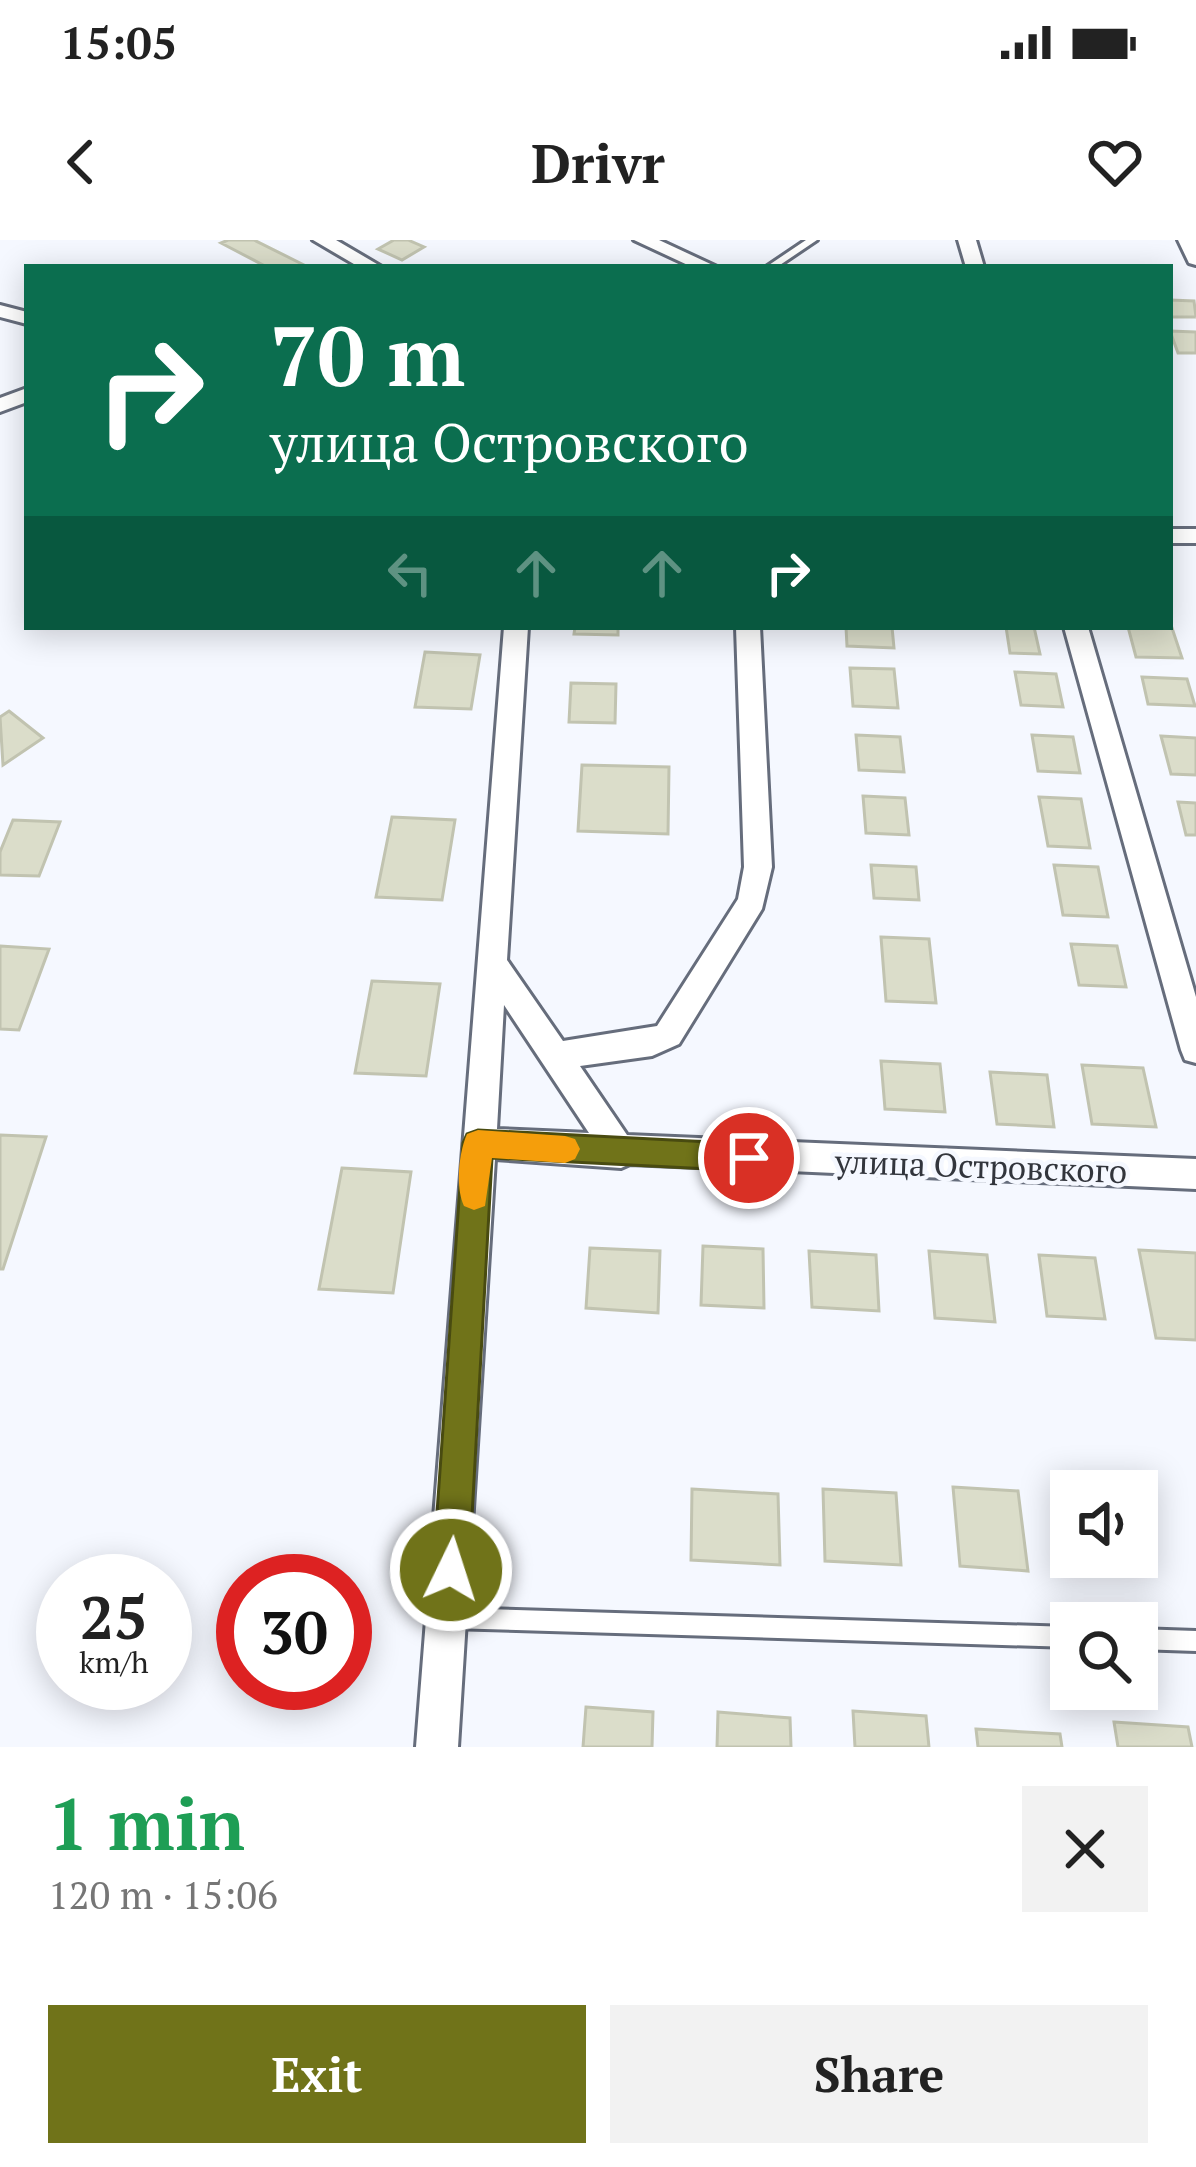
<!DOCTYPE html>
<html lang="en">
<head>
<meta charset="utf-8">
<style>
  body { margin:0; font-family:"PT Serif",serif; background:#f2f2f2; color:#222; height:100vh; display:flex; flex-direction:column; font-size:45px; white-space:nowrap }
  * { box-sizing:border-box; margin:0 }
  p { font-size:39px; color:#767676 }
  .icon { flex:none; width:66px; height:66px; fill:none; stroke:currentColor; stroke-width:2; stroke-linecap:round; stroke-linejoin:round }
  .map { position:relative; height:1507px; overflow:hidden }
  .drawer { display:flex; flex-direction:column; background:#fff; flex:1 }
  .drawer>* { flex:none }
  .guide { position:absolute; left:24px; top:24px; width:1149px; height:366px; border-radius:0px; box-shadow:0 6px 30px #0003; background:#0b6e4f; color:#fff; overflow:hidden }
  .controls { position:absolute; left:1050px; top:1230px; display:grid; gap:24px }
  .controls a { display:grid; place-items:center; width:108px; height:108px; border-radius:0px; background:#fff; box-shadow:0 6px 30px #0003; font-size:60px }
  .speed { position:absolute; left:36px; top:1314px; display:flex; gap:24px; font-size:60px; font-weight:700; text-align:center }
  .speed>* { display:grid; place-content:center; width:156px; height:156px; border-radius:50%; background:#fff; box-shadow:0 6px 30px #0003; line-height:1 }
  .speed small { font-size:30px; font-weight:400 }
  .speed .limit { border:18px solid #d22; background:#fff; color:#111 }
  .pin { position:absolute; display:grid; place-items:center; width:102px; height:102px; color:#fff; margin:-51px; border:6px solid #fff; border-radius:50%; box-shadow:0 3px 12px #0007 }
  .me { position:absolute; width:132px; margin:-66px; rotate:4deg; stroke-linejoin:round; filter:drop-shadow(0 0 9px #0008) }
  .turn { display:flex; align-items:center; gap:42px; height:252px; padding:0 48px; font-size:54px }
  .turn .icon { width:156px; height:156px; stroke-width:2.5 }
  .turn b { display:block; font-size:84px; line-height:102px }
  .lanes { display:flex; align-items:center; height:114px; padding:0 48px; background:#0003; justify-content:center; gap:60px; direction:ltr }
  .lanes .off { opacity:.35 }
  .round { display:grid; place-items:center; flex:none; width:126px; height:126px; border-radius:0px; background:#f2f2f2 }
  .headline { display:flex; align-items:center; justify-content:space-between; height:204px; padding:0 48px }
  h1 { font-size:72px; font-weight:700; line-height:90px; color:#1e9e55 }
  .button { display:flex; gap:24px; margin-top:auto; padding:24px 48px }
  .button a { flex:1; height:138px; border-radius:0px; background:#707319; color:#fff; font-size:48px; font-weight:700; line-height:138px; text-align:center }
  .button a+a { background:#f2f2f2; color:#222 }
  .status { display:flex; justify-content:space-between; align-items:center; height:84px; padding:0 60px; background:#fff; direction:ltr }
  .status svg { height:33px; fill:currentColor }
  header { display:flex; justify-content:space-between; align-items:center; height:156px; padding:0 48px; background:#fff; font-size:54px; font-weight:700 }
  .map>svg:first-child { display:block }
  .building { fill:#dbddca; stroke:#c1c3b0; stroke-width:3 }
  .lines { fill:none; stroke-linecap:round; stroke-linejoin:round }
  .service-casing { stroke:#666d7c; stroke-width:6 }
  .minor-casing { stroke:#666d7c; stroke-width:6 }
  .service { fill:#fff; fill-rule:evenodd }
  .minor { fill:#fff; fill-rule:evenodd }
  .route { fill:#707319; stroke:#494b10; stroke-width:3 }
  .slow { fill:#f59e0b }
  .labels { text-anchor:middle; stroke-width:9; stroke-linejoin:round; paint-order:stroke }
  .street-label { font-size:33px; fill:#32353c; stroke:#f5f8ff }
</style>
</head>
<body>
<div class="status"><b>15:05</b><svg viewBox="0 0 49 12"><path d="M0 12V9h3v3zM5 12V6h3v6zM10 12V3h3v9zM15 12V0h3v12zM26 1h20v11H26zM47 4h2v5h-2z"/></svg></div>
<header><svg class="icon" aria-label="back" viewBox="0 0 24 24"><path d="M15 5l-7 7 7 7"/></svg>Drivr<svg class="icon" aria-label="heart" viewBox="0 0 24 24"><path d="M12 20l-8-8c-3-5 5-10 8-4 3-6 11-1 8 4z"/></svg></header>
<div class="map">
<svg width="1196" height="1507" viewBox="0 0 1196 1507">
  <rect width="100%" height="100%" fill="#f5f8ff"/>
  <path class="building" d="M228,0H254L308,27H267L221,3Z
    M394,0H408L424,7L402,20L378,9Z
    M1170,60L1194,61L1196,77H1170Z
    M1170,91L1196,92V113H1178Z
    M1170,382L1182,418L1136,417L1128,387H1170Z
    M575,387H618V395L574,394Z
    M846,387H892L894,408L847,406Z
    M1006,387H1034L1040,414L1010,413Z
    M425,412L480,415L471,469L415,467Z
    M850,428L894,429L898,468L853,466Z
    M1015,432L1056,434L1063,467L1021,465Z
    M1142,437L1187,439L1195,466L1148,464Z
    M571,443L616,444L615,483L569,482Z
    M9,471L43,498L3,525L0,477Z
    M856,495L900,497L904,532L859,530Z
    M1032,495L1073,497L1080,533L1038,531Z
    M1161,496L1196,498V535L1171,534Z
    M582,525L669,527L668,594L578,591Z
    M863,556L905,558L909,595L866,593Z
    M1039,557L1081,559L1090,608L1048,606Z
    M1178,562L1196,563V595H1186Z
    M392,577L455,580L442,660L376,657Z
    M13,580L60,582L39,636L0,635V612Z
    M871,625L916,627L919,660L874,658Z
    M1054,625L1098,627L1108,677L1063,675Z
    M881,697L929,699L936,763L886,761Z
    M1071,704L1117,706L1126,747L1079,745Z
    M0,706L49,709L19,790L0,789Z
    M372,741L440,744L426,836L355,833Z
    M881,821L940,824L945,872L885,869Z
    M1082,825L1143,828L1156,887L1092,884Z
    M990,832L1047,835L1054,887L997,884Z
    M0,895L46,897L3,1029H0Z
    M342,928L411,932L393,1053L319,1049Z
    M703,1006L763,1009L764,1068L701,1065Z
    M590,1008L660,1011L658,1073L586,1068Z
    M1139,1010L1196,1013V1100L1156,1098Z
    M809,1011L876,1015L879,1071L812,1067Z
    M929,1011L987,1015L995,1082L935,1078Z
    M1039,1015L1095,1018L1105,1079L1047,1076Z
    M953,1247L1018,1251L1028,1331L960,1326Z
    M692,1249L778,1254L780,1325L691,1320Z
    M823,1249L896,1253L901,1325L825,1321Z
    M1137,1257L1142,1258L1155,1336L1079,1332L1077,1317H1137Z
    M586,1467L653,1472L652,1507H583Z
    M853,1471L926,1476L929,1507H855Z
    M718,1472L790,1478L791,1507H717Z
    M1114,1482L1188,1487L1192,1507H1118Z
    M976,1489L1060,1494L1062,1507H978Z"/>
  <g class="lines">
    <g class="service-casing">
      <path id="service" d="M806,0H817L777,27H766Z
        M450,1368L1071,1387V1407L450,1388L443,1385L440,1378L443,1371Z
        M1137,1389L1196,1391V1411L1137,1409Z"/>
    </g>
    <g class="minor-casing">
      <path id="minor" d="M313,0H336L382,27H359Z
        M634,0H659L717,27H692Z
        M958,0H976L984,27H966Z
        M1178,0H1196V25L1189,23Z
        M0,65L27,72V84L0,77Z
        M27,148V162L0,172V158Z
        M1170,289H1196V303H1170Z
        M504,387H528L507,720L563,801L657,786L738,659L744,627L736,387H760L772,627L762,669L679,804L652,816L580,826L627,895L1196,919V949L630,924L621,928L495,919L458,1507H416ZM504,765L589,893L497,889Z
        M1064,387H1088L1196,757V823L1185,820L1181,810Z"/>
    </g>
    <use href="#service" class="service"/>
    <use href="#minor" class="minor"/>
  </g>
  <path class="route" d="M478,890L749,904L760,908L764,918L760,927L749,931L492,918L469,1330L463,1343L451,1348L438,1343L433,1330L463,903L467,894Z"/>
  <path class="slow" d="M478,890L565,896L575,899L580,909L575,919L565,923L492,918L485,966L474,970L464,966C455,947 459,912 467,894Z"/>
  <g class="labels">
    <g class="street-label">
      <text transform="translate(981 926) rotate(2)" y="12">улица Островского</text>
    </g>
  </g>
</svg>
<div class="controls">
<a><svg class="icon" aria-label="sound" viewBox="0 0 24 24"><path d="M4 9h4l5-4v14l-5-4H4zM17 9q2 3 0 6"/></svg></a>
<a><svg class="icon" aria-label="search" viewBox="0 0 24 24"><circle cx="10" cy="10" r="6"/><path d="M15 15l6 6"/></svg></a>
</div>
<div class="speed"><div>25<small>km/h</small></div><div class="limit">30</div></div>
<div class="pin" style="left:749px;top:918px;background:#d93025"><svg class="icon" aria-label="arrive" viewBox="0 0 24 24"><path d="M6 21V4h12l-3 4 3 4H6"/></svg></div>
<svg class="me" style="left:451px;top:1330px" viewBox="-20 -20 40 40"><circle r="17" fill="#707319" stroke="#fff" stroke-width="3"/><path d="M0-11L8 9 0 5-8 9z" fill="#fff"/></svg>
<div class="guide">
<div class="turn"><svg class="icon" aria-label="right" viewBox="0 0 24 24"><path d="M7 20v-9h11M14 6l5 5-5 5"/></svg><div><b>70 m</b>улица Островского</div></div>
<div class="lanes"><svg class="icon off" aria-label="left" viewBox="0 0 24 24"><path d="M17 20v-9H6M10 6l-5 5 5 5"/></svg><svg class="icon off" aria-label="ahead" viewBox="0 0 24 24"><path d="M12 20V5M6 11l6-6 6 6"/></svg><svg class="icon off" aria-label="ahead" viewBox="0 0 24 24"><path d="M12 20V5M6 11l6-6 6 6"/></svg><svg class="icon" aria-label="right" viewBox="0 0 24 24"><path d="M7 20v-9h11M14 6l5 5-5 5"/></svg></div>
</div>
</div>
<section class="drawer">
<div class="headline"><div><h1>1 min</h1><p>120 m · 15:06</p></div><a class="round"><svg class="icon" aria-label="close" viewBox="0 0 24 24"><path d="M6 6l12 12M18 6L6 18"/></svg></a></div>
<div class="button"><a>Exit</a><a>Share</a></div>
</section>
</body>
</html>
